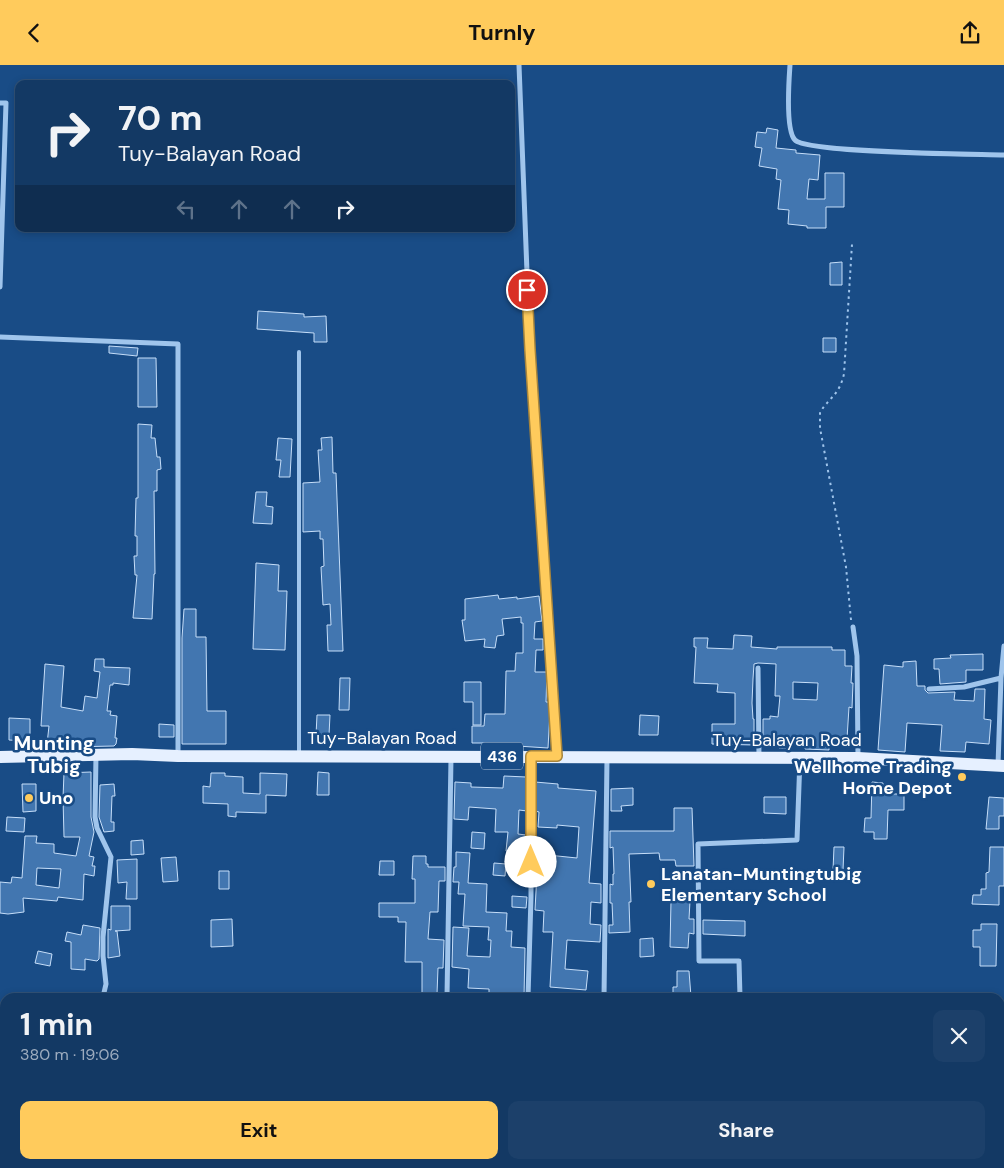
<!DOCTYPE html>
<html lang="en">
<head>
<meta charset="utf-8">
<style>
  body { margin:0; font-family:"DM Sans",sans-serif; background:#1c406a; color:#f1f3f6; height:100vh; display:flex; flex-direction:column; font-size:19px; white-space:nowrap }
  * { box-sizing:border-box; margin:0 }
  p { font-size:16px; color:#9dacbf }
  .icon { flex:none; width:28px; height:28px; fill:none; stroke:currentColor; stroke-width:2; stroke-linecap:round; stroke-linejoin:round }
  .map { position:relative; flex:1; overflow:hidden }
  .sheet { position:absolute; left:0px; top:928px; width:1005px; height:176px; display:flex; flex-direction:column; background:#133964; border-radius:15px 15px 0 0; box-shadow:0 2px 8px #0003,0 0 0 1px #325378 }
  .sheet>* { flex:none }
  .hud { position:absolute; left:15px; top:15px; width:500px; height:152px; border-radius:10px; box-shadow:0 2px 8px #0003,0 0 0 1px #325378; background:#133964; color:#f1f3f6; overflow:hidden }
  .pin { position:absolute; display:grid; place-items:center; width:42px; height:42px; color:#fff; margin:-21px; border:2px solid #fff; border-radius:50%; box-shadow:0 1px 5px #0007 }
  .me { position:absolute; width:55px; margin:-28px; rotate:0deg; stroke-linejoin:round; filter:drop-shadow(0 0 4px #0008) }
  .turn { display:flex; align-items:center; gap:18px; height:105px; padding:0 20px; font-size:22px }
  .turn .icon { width:65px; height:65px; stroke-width:2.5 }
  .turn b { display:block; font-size:35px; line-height:42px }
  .lanes { display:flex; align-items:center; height:48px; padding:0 20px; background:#0003; justify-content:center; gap:25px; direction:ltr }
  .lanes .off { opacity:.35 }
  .round { display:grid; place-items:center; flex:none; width:52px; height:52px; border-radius:10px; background:#1c406a }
  .headline { display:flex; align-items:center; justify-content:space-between; height:85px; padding:0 20px }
  h1 { font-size:30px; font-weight:700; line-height:38px }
  .action { display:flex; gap:10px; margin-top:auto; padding:10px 20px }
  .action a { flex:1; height:58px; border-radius:10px; background:#ffcb5c; color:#111; font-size:20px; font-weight:700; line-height:58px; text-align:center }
  .action a+a { background:#1c406a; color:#f1f3f6 }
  header { display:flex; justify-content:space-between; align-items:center; height:65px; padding:0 20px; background:#ffcb5c; color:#111; font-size:22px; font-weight:700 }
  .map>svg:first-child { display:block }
  .building { fill:#4276b0; stroke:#c6def9; fill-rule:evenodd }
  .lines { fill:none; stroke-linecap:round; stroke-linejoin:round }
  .path { stroke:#a0c5ec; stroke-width:2; stroke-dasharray:2.5 4; stroke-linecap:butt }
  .lane { stroke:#a0c5ec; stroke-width:4 }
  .street { stroke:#a0c5ec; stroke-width:5 }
  .primary { stroke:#e6f0ff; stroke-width:12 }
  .route-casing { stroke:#a6843c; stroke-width:12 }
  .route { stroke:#ffcb5c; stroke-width:9 }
  .poi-dot { fill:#ffcb5c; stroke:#194c86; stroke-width:2 }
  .labels { text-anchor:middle; stroke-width:5; stroke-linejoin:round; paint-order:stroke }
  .shield { fill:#194c86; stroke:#bac9db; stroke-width:1 }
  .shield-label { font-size:16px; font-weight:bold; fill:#fff }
  .street-label { font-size:18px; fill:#fff; stroke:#194c86 }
  .poi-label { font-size:18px; font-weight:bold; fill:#fff; stroke:#194c86; text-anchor:start }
  .quarter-label { font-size:20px; font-weight:bold; fill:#fff; stroke:#194c86 }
</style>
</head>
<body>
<header><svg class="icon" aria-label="back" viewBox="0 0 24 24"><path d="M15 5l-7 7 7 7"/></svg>Turnly<svg class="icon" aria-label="share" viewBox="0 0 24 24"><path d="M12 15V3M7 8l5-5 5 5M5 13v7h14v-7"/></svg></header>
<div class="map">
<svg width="1004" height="1103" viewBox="0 0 1004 1103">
  <rect width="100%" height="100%" fill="#194c86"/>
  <path class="building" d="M767,63L778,65L776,83L796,85V88L820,90L818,115L809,114L807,134H825V108H844V142H826V163H807V161L788,159L789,145L778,144L781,115L776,114L777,104L759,101L762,83L755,82L757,67L766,68Z
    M842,197V220H830V198Z
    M258,246L304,249V252L326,251L327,277H314V268L257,264Z
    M823,273H836V287H823Z
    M109,281L138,283L137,291L109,288Z
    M138,293H156L157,342H138Z
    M138,359L152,360L151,373H155L157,392H160L161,404L157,405V426H154L155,509H154L152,554L133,553L137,510H135L134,491H137V471H135L136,433H138Z
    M332,372L333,408H336L343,586H328L327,560H331L330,539L323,540L321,502L324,501L323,474H320V466L303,467V418L320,417L318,385H322L321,373Z
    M278,373L292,374L290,412H279L281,395H276Z
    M256,427H267L266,441L273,442L272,459L253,458Z
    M256,498L279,500L278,526H287L285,585L253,584Z
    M498,530L499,534L517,532V534L539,531L542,556L535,557L534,574H543V585H536L535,607H547L546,637H549L550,647L548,683L517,681L486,682V678H472V661H484L485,649H505L506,606H515L516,588H523V558H521V552L502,554L504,570L497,571L495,583L484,582L485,574L465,576L462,555H465V534Z
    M184,544H196V572H206L207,646H226V679H182V573Z
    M734,570L752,571L751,582L777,584V582H832V585H845V601H852L851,618H853L852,643L849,642L847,674H829V685L805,684V680L788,679L787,683H779V678L763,677V654H770V651L778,652L780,631H775L776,599L758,598L754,599L753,614L752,638L753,654H754V680L712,679V659H735V628L717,627L718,619L694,618L696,582H694V573H708L707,583L733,584ZM793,617L818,618L817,635L793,634Z
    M983,589V605H966V617L940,619L939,604H934V594L951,593L950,590Z
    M95,594H104V602L130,603L129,620L113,618V620H110L107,646H111L110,650L117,651L115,673H117L116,679L114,681L68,682L47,679L49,661H41L45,599L64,601L61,642L83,646L85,631L97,633L100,607L94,606Z
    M916,596L917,621H925V625L928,628L955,627L954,635L974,636L975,624H985L984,654L991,655L989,679L966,677L965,687L940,686L942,660L907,658L905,687L878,685L884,600L903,602V597Z
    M340,613H350L349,645H339Z
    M464,617H481V660H473V637H464Z
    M317,650H330L329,670H316Z
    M640,650L659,651L658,670H639Z
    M9,653L30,654V671H26V676L9,675Z
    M159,659L174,660V672H159Z
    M91,707V752L94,767L89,791L94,792L92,801H95L94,811L84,809L83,835L58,832L57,836L23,833L24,847L8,849L0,848V817L11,818L12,812L22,813L25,771H37L36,778L54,779V788L76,791L80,772H64L63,733L64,708ZM37,803L61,804L59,823L36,820Z
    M318,707L329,708V730H317Z
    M211,708H225V711L243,712V728L260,729V708L287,709L286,731L266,730V748L236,747V752L228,751V739L203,738V721L210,722Z
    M504,711L526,712L527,746L519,745L518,769L526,770L525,788L506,786L508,767H495L496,744L469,742L468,755L454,754L455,717L471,718V722L503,723Z
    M535,717L558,719V723L596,726L589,818L601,819V838L591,837L590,859L601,860L600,877L567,875L565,904L588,906L586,925L550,922L553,867H543L544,846L535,845L538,789L577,793L579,762L557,760V763L538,762L539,747L535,746Z
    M872,717L883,718V729H904V745H888L887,774H874V767H864L865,753H871Z
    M22,719H36V746L23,747Z
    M114,719L115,731H112L111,757H114V766L104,767L99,752L100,720Z
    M633,723V740L621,741L622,746H611V724Z
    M764,732H786V749L764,748Z
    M989,732L1004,733V751H999V764H986Z
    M674,743H692L694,801H676L675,795H660L659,788L629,789L631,837H629L630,867L609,868V860H613L612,838H610V819L613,820V809H614L613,782L610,783V766H674Z
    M7,752L25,753L24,767L6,766Z
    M472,767L485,768L484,784L471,783Z
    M143,775L144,789L131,790V776Z
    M834,782H844L843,805H833Z
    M990,782H1004V821H999V840L972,839L973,830H981V824H986V808L989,807Z
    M456,787L470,788L468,818L487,819L486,847L507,848L506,866H512L511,882L525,883L524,932H489V924L468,923L469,904L452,902L453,862L469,863L467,891L490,892L491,875H488L489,862L463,861L465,829H458L459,817H453L454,802H456Z
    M413,791H426V799H428V802H445V816H439L438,847H430L428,874L444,875L443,903H438L437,929L422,928V897H405L406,857H398V852H379V838H415V814H412Z
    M176,792L178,816L163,817L161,793Z
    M137,794V834H126L127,817L118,818L117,795Z
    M380,796H394V810H379Z
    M494,798L506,799L505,811L493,810Z
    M219,806H229V824H219Z
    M512,831L527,832L526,843L512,842Z
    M671,836H690L689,854H694V869L689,868L688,883L670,882Z
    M111,841H130V865L115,866H117L120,891L108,893V864L111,865Z
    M232,854L233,881L211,882V855Z
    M703,855L745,856V871L703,869Z
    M981,859H997L996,901H980V882H973V865H981Z
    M83,860L100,863L99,894L97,896L85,894V905L71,904V877L65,876L67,867L81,870Z
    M653,873L654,891L640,892V874Z
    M38,886L52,889L50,901L35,898Z
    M677,906H689L691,932H673V922H677Z"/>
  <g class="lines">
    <path class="path" d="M851,555L846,502L820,363V347C831,331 839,330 844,309L852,179"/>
    <path class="lane" d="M299,688V287"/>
    <path class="street" d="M519,0L530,285L557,691
      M790,0C789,15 785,65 795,75C807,88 976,89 1004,90
      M0,38H6L0,222
      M0,272L178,279V690
      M853,562L857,591L858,692
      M758,603L759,692
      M929,624L964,622L1001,613
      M96,690L95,752L97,763L111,792L103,872V891L106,919L103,932
      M998,700L1001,613L1004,581
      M447,932L451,693
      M528,932L531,832V693
      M604,932L607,693
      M740,932L739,896H699L698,779L797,775L800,693
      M523,1103V1099"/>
    <path class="primary" d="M0,692L132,689L178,691L858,693L1004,701"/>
  </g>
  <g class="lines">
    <g class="route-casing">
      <path id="route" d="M527,225L530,285L557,691H531V797"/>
    </g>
    <use href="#route" class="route"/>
  </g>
  <g class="poi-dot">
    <circle cx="962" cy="712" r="5"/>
    <circle cx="29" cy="733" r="5"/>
    <circle cx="651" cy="819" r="5"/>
  </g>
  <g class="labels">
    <rect class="shield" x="481" y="677.5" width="42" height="27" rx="4"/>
    <g class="shield-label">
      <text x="502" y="697">436</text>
    </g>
    <g class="street-label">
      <text x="382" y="679">Tuy-Balayan Road</text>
      <text x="787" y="681">Tuy-Balayan Road</text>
    </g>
    <g class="poi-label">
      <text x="952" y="708" text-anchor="end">Wellhome Trading<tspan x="952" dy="21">Home Depot</tspan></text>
      <text x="39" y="739">Uno</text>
      <text x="661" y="815">Lanatan-Muntingtubig<tspan x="661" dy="21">Elementary School</tspan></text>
    </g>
    <g class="quarter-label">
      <text x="54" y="685">Munting<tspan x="54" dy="23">Tubig</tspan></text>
    </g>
  </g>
</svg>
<div class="pin" style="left:527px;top:225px;background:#d93025"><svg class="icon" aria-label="arrive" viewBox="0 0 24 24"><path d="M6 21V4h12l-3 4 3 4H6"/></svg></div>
<svg class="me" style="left:531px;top:797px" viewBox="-20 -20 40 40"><circle r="19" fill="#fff"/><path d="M0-13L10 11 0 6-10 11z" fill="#ffcb5c"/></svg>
<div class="hud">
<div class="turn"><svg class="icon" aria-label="right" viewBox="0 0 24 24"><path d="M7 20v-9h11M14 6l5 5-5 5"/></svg><div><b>70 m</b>Tuy-Balayan Road</div></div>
<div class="lanes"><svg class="icon off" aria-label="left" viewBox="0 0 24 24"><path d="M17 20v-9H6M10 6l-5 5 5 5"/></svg><svg class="icon off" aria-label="ahead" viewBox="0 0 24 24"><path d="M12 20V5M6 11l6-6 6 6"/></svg><svg class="icon off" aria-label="ahead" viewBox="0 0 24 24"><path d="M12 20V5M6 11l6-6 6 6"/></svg><svg class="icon" aria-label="right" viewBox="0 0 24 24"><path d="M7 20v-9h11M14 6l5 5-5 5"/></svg></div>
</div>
<section class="sheet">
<div class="headline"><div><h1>1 min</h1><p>380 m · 19:06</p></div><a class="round"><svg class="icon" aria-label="close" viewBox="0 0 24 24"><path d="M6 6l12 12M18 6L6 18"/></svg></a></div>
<div class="action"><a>Exit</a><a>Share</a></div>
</section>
</div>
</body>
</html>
